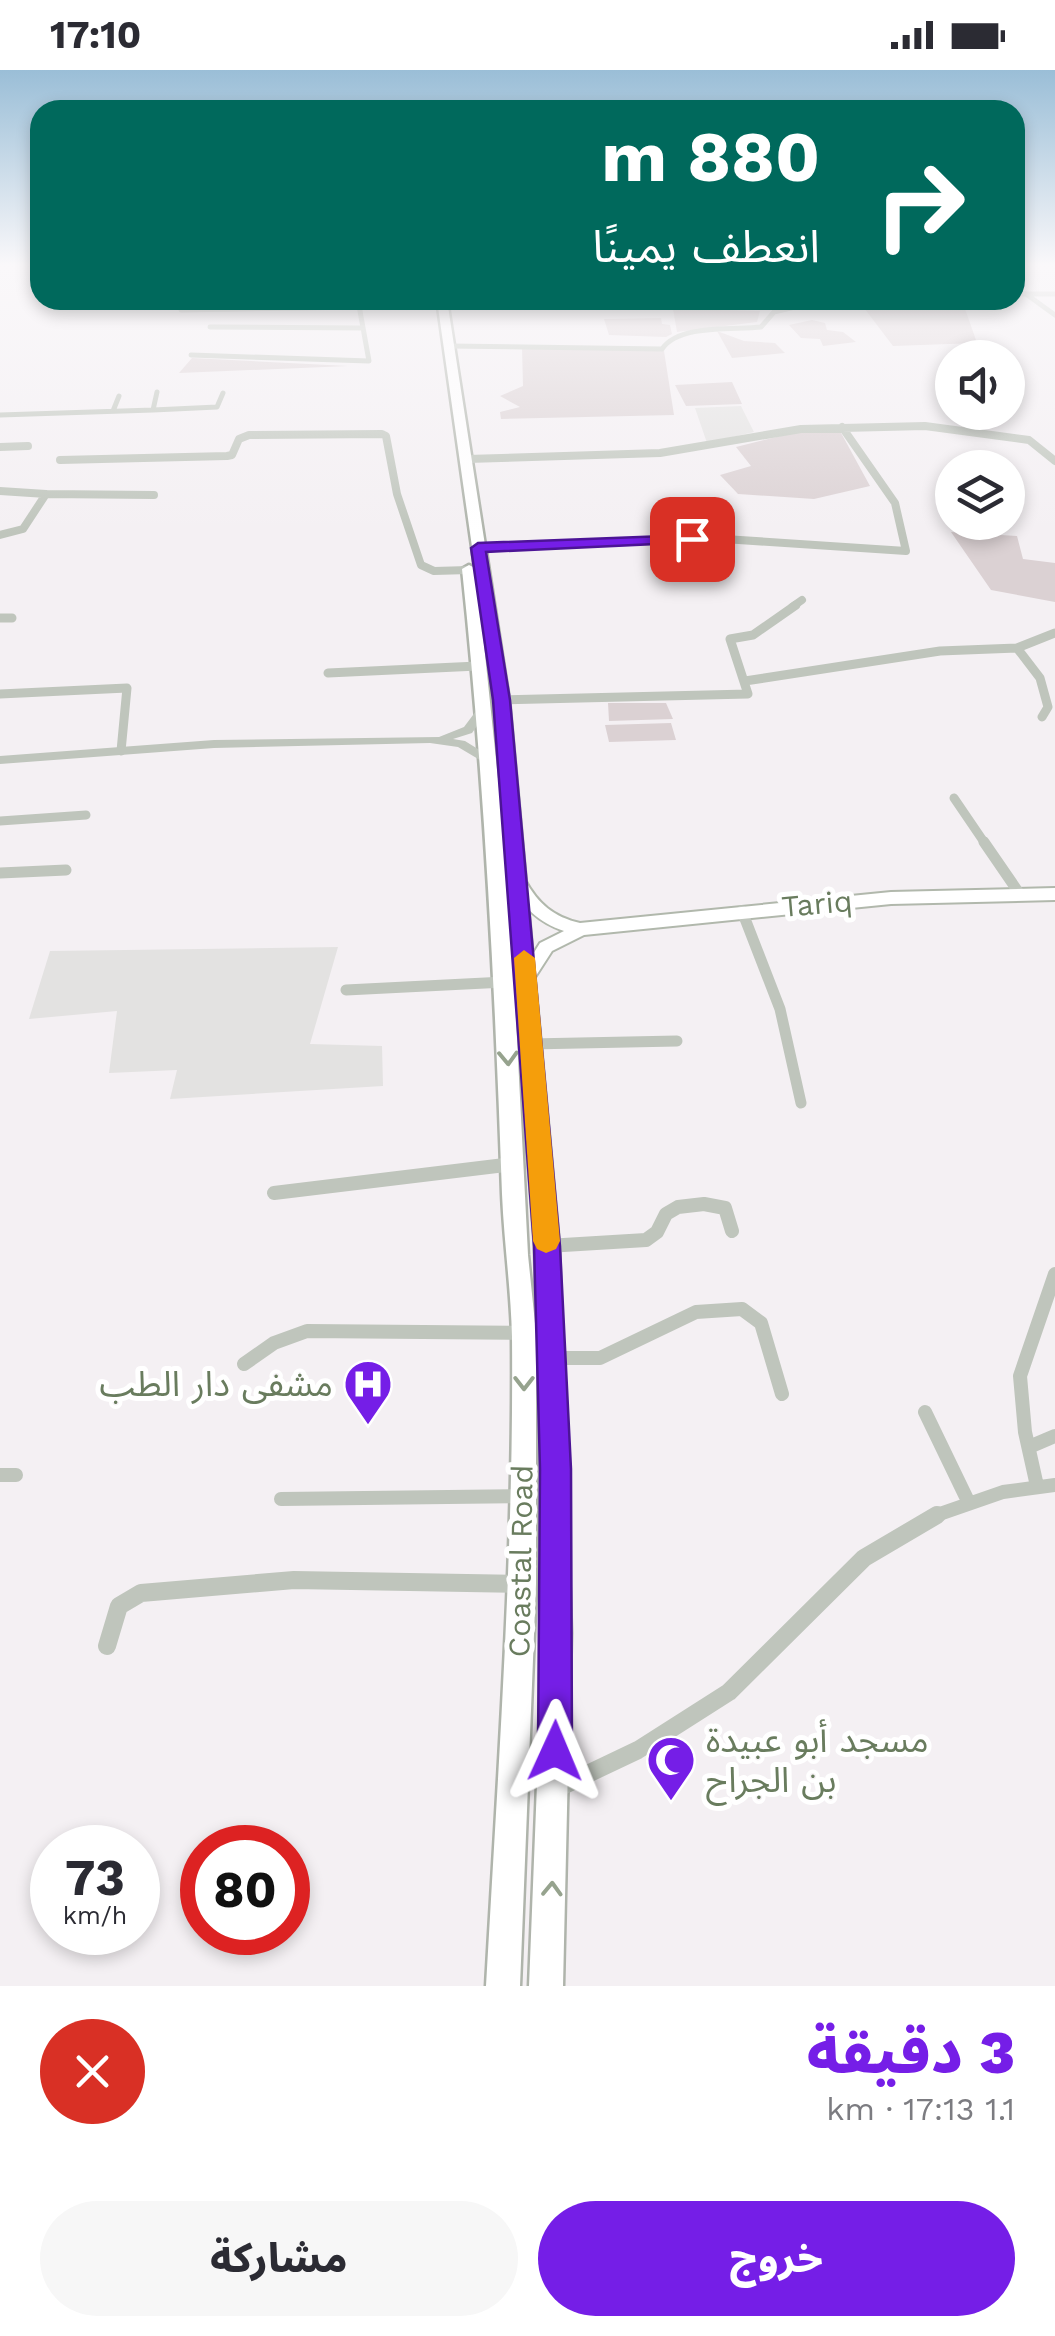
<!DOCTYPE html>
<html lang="ar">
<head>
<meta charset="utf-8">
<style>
  body { margin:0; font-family:"Work Sans","Noto Sans Arabic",sans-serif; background:#f7f7f7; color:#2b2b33; direction:rtl; height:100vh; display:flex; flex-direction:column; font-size:38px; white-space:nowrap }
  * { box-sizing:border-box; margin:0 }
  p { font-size:32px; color:#7c7c81 }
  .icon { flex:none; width:55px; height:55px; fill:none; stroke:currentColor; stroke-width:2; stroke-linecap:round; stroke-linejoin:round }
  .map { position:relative; height:1916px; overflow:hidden; direction:ltr }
  .sheet { display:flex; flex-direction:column; background:#fff; flex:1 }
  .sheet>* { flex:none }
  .hud { position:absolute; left:30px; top:30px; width:995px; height:210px; border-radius:30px; box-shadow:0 5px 15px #0003; direction:rtl; background:#00695c; color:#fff; overflow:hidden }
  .buttons { position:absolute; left:935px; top:270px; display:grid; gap:20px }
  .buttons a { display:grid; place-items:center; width:90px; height:90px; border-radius:50%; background:#fff; box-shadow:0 5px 15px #0003; font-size:50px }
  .speed { position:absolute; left:30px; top:1755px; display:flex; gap:20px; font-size:50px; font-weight:700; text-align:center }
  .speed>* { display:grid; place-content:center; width:130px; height:130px; border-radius:50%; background:#fff; box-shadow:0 5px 15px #0003; line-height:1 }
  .speed small { font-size:25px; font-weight:400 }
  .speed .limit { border:15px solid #d22; background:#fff; color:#111 }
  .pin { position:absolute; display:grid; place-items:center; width:85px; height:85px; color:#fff; margin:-42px; border-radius:20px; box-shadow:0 5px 15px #0006 }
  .me { position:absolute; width:110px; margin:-55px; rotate:1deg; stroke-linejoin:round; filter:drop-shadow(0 0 8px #0008) }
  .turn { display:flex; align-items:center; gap:35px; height:210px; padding:0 40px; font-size:45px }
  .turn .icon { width:130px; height:130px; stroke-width:2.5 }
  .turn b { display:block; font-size:70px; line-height:85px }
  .round { display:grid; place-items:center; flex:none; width:105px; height:105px; border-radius:52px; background:#f7f7f7 }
  .headline { display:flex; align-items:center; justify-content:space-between; height:170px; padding:0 40px }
  h1 { font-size:60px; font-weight:800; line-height:75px; color:#751ee7 }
  .primary-button { display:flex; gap:20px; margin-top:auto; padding:20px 40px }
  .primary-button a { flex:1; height:115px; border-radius:60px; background:#751ee7; color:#fff; font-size:40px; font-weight:800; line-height:115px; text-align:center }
  .primary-button a+a { background:#f7f7f7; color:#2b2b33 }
  .status { display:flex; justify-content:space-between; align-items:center; height:70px; padding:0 50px; background:#fff; direction:ltr }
  .status svg { height:28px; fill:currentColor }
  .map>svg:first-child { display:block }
  .built { fill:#e3e2e1 }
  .green { fill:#dbd1d3 }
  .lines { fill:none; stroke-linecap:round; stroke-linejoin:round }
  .secondary-casing { stroke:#b1b8ac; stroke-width:4 }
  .trunk-casing { stroke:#afb4ab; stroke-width:5 }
  .minor-far5 { stroke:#bfc5bc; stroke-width:5 }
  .minor-far4 { stroke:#bfc5bc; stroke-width:8 }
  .minor-far3 { stroke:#bfc5bc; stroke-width:9 }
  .minor-far2 { stroke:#bfc5bc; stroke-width:11 }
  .minor-far1 { stroke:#bfc5bc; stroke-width:14 }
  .minor { stroke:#bfc5bc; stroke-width:18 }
  .tertiary { fill:#bfc5bc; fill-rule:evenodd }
  .secondary { fill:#fff; fill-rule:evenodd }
  .trunk { fill:#fff; fill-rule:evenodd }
  .oneway { stroke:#96a38e }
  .route { fill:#751ee7; stroke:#4c1496; stroke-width:2.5 }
  .slow { fill:#f59e0b }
  .labels { text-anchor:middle; stroke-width:10; stroke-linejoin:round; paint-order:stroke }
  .street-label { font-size:30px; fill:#697c5e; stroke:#fff }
  .near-poi-label { font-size:35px; fill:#697c5e; stroke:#fff; text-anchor:end }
</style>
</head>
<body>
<div class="status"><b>17:10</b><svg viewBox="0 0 49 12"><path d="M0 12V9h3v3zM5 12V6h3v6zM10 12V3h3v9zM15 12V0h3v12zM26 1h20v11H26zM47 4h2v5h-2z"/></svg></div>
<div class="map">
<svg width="1055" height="1916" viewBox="0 0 1055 1916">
  <rect width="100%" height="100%" fill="#f4f0f3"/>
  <path class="built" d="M741,336L754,362L707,373L695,338Z
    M338,877L310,974L382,976L383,1016L170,1029L177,1000L109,1003L117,941L29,949L50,881Z"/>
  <path class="green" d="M912,232L963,233L977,273L893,276L861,234Z
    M673,239L760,241L757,252L677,262Z
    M661,248L662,254L670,255L672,264L666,267L609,265L604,249Z
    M812,250L825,253L827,260L843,262L856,272L823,276L820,269L801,268L789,255Z
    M717,261L744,271L775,273L785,283L732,288Z
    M522,277L664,281L674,345L501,349L500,342L520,337L500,326L523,316Z
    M192,288L348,296L179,303Z
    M732,312L742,334L686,336L675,315Z
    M840,361L870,416L814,429L738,424L720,405L751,396L736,377L793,363Z
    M951,462L1017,466L1023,489L1055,493V532L991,520Z
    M608,633H666L673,649L609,651Z
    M671,653L676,670L609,672L605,655Z"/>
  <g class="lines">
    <g class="secondary-casing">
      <path id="secondary" d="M519,809L525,810C538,834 554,847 580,853L891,822L1055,818V830L891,834L584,865L552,881L532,912L526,914L518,908L540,873L564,861C538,852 524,838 511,814Z"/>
    </g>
    <g class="trunk-casing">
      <path id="trunk" d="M437,230H447L509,630L559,1176L571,1563L563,1916H529L543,1563L535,1176L513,890L528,1185L536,1263V1514L520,1916H486C498,1700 514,1484 512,1267C511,1220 504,1172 502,1124C495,915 484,707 462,499L469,495L475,498ZM479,527L493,630L502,747Z"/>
    </g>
    <path class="minor-far5" d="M1015,224H1055
      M1026,224L1055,245
      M443,237H686
      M181,240L358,237
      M210,257L363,258
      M449,276L662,279C679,254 733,260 761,257L774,242L803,235L939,230
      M191,285L369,291L358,230
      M153,340L217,337L223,323
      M113,341L119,326
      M0,345L153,340L157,322"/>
    <path class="minor-far4" d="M0,377L28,376
      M467,389L660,383L801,359L925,356L1029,370L1055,391
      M60,390L227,386L232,385L239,369L249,365L382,364L386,366L397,424L421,495L434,501L469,500
      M0,421L46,424
      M0,465L23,459L46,424L154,425
      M675,471L679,495
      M479,478L709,468L906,481L895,433L842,357
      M792,537L802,530"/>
    <path class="minor-far3" d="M0,548H12
      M1017,578L1040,608L1048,637L1042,647
      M328,603L478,596
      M745,611L940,581L1017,578L1055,563
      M0,624L127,618L121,681
      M501,630L748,624L730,569L753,565L796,535
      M954,728L986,775
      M0,751L86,745"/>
    <path class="minor-far2" d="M984,772L1019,823
      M0,803L66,800
      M742,841L780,939L801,1033
      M346,920L505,912
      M530,974L677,971"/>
    <path class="minor-far1" d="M274,1123L513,1094
      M547,1176L646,1170L657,1162L666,1144L678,1137L704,1134L725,1138L732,1161
      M552,1288H600L696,1242L742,1239L761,1253L782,1324
      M244,1294L274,1273L307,1261L524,1263
      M925,1342L967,1429
      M1029,1377L1055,1366
      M0,1405H16
      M1037,1416L1025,1362L1020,1306L1055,1204
      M281,1429L521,1426
      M931,1447L1003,1422L1055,1415"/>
    <path class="minor" d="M107,1576L119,1536L141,1523L294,1510L522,1514
      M554,1720L638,1680L729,1622L864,1488L937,1445"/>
    <path class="tertiary" d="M483,636L489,639L472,663L453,669L465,671L494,689V695L490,696L458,677L430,673L214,678L0,694V686L214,670L439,667L464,657L479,637Z"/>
    <use href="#secondary" class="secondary"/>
    <use href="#trunk" class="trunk"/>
  </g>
  <defs><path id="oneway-chevron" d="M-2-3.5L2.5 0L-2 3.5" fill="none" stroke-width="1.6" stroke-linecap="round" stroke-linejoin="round" transform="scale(2.5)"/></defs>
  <g class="oneway">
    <use href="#oneway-chevron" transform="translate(508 988) rotate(88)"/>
    <use href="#oneway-chevron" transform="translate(524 1313) rotate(90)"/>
    <use href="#oneway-chevron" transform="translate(552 1819) rotate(-88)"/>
  </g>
  <linearGradient id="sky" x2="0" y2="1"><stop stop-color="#9abed7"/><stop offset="0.42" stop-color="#faf8fa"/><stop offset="1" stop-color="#faf8fa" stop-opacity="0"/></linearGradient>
  <rect width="1055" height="464" fill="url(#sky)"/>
  <path class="route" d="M692,465L697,466V472L486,482L510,630L560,1176L571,1399L572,1681L567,1693L555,1698L543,1693L538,1681L540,1399L534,1176L493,630L471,478L478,473Z"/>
  <path class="slow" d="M524,880L535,888L560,1171L556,1179L546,1183L537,1179L533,1171L514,888Z"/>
  <defs>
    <g id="hospital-pin" transform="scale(2.5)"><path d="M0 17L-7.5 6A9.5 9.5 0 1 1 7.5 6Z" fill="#751ee7" stroke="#fff"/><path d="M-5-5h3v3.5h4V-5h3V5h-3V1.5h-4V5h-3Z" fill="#fff"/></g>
    <g id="mosque-pin" transform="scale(2.5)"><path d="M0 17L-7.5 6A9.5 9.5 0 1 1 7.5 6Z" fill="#751ee7" stroke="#fff"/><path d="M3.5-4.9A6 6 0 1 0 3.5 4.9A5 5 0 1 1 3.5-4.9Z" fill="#fff"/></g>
  </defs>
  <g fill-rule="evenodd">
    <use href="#hospital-pin" x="368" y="1314"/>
    <use href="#mosque-pin" x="671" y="1690"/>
  </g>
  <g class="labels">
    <g class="street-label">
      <text transform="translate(817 834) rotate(-5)" y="10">Tariq</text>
      <text transform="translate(521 1491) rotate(-89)" y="10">Coastal Road</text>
    </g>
    <g class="near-poi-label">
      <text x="333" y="1326">مشفى دار الطب</text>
      <text x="706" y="1682" text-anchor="start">مسجد أبو عبيدة<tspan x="706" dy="40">بن الجراح</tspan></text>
    </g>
  </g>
</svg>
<div class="buttons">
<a><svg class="icon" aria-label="sound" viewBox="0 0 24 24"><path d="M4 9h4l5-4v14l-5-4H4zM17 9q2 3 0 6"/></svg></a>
<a><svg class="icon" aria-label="layers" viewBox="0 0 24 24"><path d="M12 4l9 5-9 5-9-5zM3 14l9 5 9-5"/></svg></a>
</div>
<div class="speed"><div>73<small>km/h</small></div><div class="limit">80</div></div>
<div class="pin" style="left:692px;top:469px;background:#d93025"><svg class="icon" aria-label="arrive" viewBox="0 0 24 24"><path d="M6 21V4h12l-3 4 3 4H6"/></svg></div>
<svg class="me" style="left:555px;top:1681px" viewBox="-20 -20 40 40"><path d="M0-17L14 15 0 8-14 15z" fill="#751ee7" stroke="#fff" stroke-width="4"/></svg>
<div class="hud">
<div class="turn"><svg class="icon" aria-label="right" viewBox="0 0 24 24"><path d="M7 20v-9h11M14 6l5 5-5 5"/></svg><div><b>880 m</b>انعطف يمينًا</div></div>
</div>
</div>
<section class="sheet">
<div class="headline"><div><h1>3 دقيقة</h1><p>1.1 km · 17:13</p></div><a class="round" style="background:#d93025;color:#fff"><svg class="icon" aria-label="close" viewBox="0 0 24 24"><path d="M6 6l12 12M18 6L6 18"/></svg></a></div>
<div class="primary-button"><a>خروج</a><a>مشاركة</a></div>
</section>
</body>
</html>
